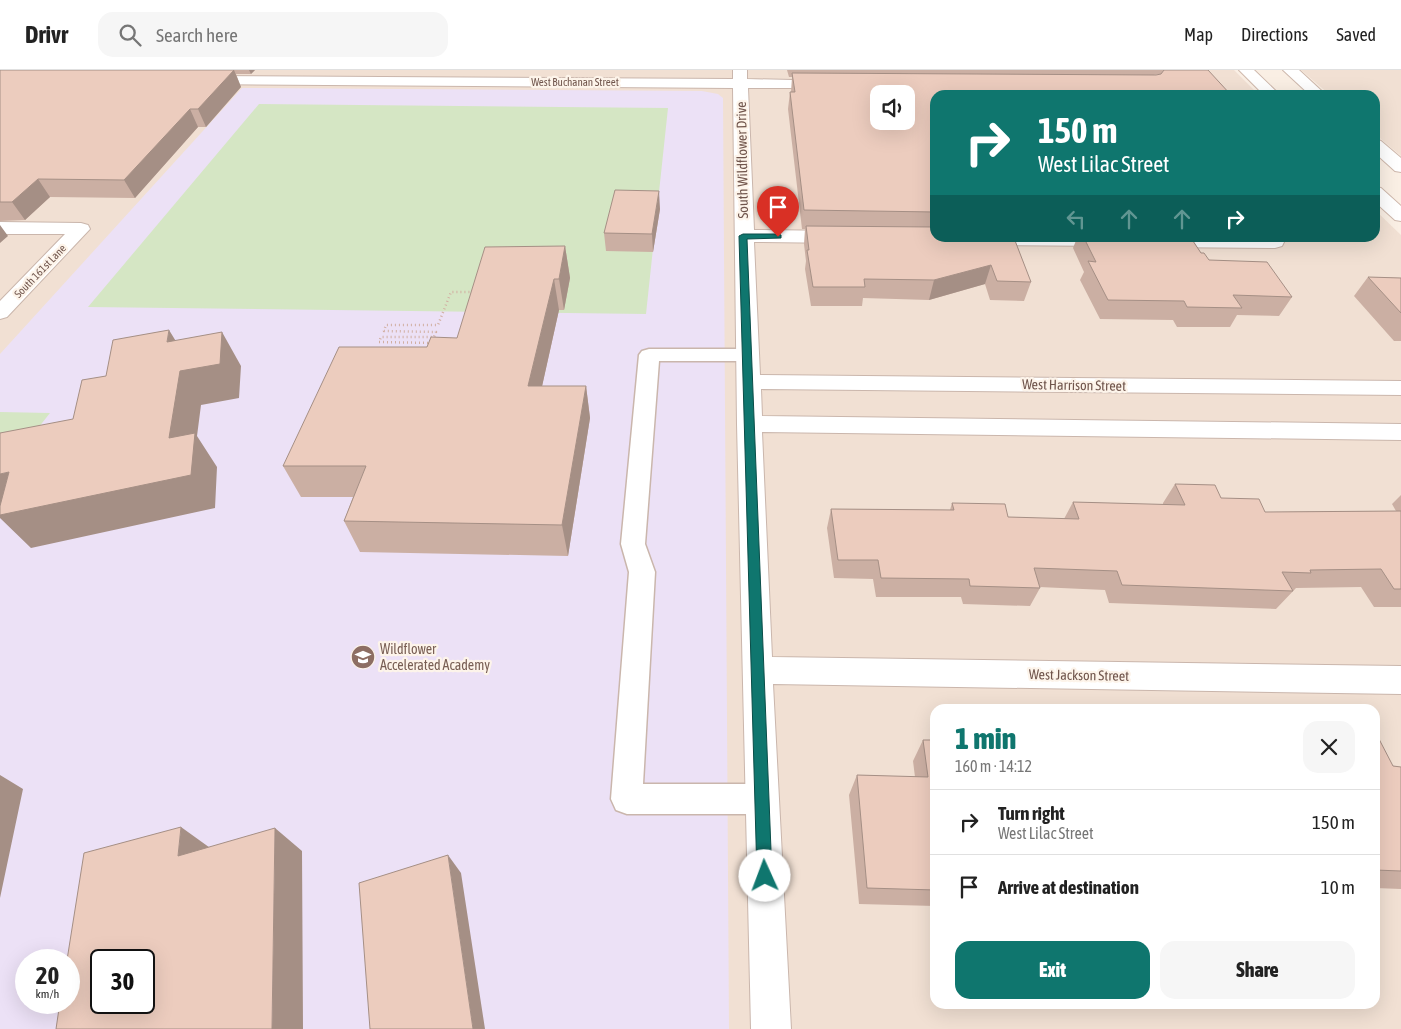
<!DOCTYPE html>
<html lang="en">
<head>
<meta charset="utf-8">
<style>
  body { margin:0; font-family:"Asap Condensed",sans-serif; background:#f6f6f6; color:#222; height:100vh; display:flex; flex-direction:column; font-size:19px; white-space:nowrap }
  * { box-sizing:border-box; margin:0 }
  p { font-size:16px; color:#767676 }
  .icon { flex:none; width:28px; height:28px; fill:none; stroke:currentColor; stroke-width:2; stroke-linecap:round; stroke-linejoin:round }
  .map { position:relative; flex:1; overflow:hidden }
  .drawer { position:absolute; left:930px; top:634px; width:450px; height:305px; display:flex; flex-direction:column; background:#fff; border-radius:15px; box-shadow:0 5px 20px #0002 }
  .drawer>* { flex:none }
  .hud { position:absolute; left:930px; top:20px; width:450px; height:152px; border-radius:15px; box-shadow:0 5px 20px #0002; background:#0f766e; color:#fff; overflow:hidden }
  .fabs { position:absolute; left:870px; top:15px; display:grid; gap:10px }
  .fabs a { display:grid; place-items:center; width:45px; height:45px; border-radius:10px; background:#fff; box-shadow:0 5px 20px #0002; font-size:25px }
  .speed { position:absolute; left:15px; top:879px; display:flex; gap:10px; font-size:25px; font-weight:700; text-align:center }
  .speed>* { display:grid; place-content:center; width:65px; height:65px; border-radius:50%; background:#fff; box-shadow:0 5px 20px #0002; line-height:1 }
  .speed small { font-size:12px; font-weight:400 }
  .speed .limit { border:2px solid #111; border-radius:8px; background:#fff; color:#111 }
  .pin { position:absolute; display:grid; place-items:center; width:42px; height:42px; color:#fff; margin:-51px -21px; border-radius:50% 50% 50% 0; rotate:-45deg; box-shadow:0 0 5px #0007 }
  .pin .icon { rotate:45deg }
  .me { position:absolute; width:55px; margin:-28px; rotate:358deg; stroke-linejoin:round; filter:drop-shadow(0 0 4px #0008) }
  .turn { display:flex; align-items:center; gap:18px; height:105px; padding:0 25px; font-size:22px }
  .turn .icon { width:65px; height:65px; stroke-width:2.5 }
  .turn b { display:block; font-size:35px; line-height:42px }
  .lanes { display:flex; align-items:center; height:48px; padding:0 25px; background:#0003; justify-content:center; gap:25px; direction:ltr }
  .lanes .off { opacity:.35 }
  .round { display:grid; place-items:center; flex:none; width:52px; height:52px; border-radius:15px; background:#f6f6f6 }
  .head { display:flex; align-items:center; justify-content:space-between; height:85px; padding:0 25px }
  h1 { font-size:30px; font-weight:800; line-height:38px; color:#0f766e }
  .action { display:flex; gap:10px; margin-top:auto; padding:10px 25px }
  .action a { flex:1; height:58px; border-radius:15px; background:#0f766e; color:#fff; font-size:20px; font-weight:800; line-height:58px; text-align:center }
  .action a+a { background:#f6f6f6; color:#222 }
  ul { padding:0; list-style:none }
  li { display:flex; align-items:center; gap:15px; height:65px; padding:0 25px; border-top:1px solid #e0e0e0 }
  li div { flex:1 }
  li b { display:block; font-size:19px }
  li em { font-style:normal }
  header { display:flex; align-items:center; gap:30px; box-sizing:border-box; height:70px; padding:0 25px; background:#fff; border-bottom:1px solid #e0e0e0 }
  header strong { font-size:24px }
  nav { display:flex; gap:28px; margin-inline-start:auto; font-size:18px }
  .search { width:350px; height:45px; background:#f6f6f6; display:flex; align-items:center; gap:12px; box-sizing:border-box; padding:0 18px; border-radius:15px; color:#767676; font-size:19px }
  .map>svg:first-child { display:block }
  .residential { fill:#f1e0d3; fill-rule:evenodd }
  .education { fill:#ece1f6; fill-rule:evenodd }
  .green { fill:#d5e6c4 }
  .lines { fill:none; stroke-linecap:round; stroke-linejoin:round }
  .lane-casing { stroke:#cab6ac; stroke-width:3 }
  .street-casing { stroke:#cab6ac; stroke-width:2 }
  .secondary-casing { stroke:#ceb8ac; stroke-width:2 }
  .path { stroke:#d1afa2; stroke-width:2.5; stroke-dasharray:1 3; stroke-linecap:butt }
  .lane { fill:#fff; fill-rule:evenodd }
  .street { fill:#fff; fill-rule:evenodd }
  .secondary { fill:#fff; fill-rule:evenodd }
  .wall { fill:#cbafa3 }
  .shaded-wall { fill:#a58f85 }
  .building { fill:#ecccbe; stroke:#a58f85; fill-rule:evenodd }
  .route { fill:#0f766e; stroke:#0a4d48 }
  .labels { text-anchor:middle; stroke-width:4.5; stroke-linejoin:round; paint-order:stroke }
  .far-street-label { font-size:11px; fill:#70554c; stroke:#fdf4ea }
  .street-label { font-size:14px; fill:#70554c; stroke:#fdf4ea }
  .education-label { font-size:14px; fill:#785e54; stroke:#fdf4ea; text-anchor:start }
</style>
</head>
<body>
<header>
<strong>Drivr</strong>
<div class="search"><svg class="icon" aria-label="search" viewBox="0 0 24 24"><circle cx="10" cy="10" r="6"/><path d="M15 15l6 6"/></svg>Search here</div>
<nav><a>Map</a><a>Directions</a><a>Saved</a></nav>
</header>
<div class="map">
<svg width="1401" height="959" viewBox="0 0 1401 959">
  <rect width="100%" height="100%" fill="#faefe4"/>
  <path class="residential" d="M0,0H1234L1259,25H935V168H1375V140L1401,165V959H0ZM879,24H906V51H879ZM935,639H1375V934H935ZM26,890H69V932H26ZM101,890H144V932H101Z
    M1301,0H1401V86L1375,64V25H1330Z"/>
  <path class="education" d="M242,18L702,21L718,24L723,28L729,959H0V284ZM26,890H69V932H26ZM101,890H144V932H101Z"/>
  <path class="green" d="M259,34L668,38L646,244L88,237Z
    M0,342L50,343L0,406Z"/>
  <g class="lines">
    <g class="lane-casing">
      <path id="lane" d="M649,279H747L754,281L757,285L754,289L747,291H659L645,474L655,502L643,714H762L773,718L778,729L773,740L762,744H627L616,740L611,729L629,502L621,474L639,285L642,281Z"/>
    </g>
    <g class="street-casing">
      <path id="street" d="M733,0H747V9L833,11L835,14L833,17L828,18H748L754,160L841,161L848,163L850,167L848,171L841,173L754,172L760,305L1401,311V325L761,319L762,346L1401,354V370L762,362L772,587L1401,596V624L773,614L791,959H751L737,354L733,18L201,14L196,13L194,10L196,7L201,6L733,9Z
        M0,152L81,153L88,155L90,159L7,247L0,249V231L65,164H0Z
        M968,168H1121L1122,170L1120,174L1113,176L976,175L969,173Z
        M1149,168H1280L1284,172L1282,176L1275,178L1156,177L1149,175L1147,171Z"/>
    </g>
    <g class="secondary-casing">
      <path id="secondary" d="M1239,0H1254L1280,25H1264Z
        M1283,0H1299L1326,25H1310Z
        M1375,69L1381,71L1401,88V102L1395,101L1375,83Z
        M1375,117L1381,118L1401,136V151L1395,150L1375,132Z"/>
    </g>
    <path class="path" d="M432,273L379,272L381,267H434L436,262L384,261L386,255H438L451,222H473"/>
    <use href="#lane" class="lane"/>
    <use href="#street" class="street"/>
    <use href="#secondary" class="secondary"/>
  </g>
  <path class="wall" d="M0,0H255L251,4H236L241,17L206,57H198L135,128L50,127L25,150L0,151Z
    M787,0H1208L935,25V168L1031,212L1024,231L990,230L985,214L929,230L863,228L862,236H811L805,199L806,191L804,174L805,159H802L788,39L790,22H791L792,7H789Z
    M660,139L653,182L606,181L604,163Z
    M1077,168H1191L1201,183L1209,190L1292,227L1279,246L1237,245L1230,257H1177L1173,250L1100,249L1080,210L1084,202L1073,178Z
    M565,176L570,208L564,240H559L542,316H586L590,348L568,486L360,482L344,451L353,427H301L283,396L427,277L457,268Z
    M1368,207L1401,208V271H1394L1354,226Z
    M1175,414L1265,442L1396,441L1392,434L1401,425V537H1374L1361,517L1296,518L1276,539L1109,533L1105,520L1039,517L1040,518L1030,536L963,534L961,527H876L873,509L834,508L827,458L831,439L950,440L952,433L1008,447L1064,449L1073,432L1163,435V433Z
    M1375,669L1393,696L1401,697V819L1375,818Z
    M923,670H935V836L859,834L849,725L857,705L915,707L913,691Z"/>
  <path class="shaded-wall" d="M234,0L241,17L206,57L198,39Z
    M249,0H255L251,4Z
    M190,39L198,57L135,128L124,110Z
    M38,109L50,127L25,150L12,132Z
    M659,121L660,139L653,182L652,164Z
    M0,155L8,166L0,173Z
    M565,176L570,208L564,240L559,209Z
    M991,195L985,214L929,230L934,210Z
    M554,209L559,240L535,348L528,316Z
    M169,260L190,294L222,262L241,296L239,328L201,335L197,366L217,397L215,438L31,478L0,448V445L169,368L167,272Z
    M586,316L590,348L568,486L562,455Z
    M9,402L0,439V404Z
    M0,705L23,719L0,828Z
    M181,757L213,780L178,786Z
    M275,758L302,781L303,959H272Z
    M448,785L461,803L485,959H473Z"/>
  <path class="building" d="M0,0H234L198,39H190L124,110L38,109L12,132H0Z
    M1164,0H1208L1231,25H935V142L804,140L790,22H795L792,3L1156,5L1161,4ZM879,24H906V51H879Z
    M615,120L659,121L652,164L604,163Z
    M806,156L935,157V168H1014L1031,212L997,211L991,195L934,210L864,209L865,217H813L807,180H809Z
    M1084,168H1191L1201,183H1204L1209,190L1267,192L1292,227L1233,225L1242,238L1187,237L1184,231L1108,230L1088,191L1096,192Z
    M565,176L559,209H554L528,316H586L562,455L344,451L366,396H283L339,277H427L431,267L457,268L485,177Z
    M1368,207L1401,208V243Z
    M169,260L167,272L222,262L220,294L180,301L169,368L195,363L191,405L0,445V436L9,402L0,404V363L73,349L82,310L106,306L113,270Z
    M1175,414L1215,415L1221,428L1259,429L1265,442L1401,441V519H1394L1381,499L1310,500L1311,503L1282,502L1293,521L1122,515L1117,501L1034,498L1040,518L970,516L969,509L881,508L878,490H838L831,439L954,440L952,433L1005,434L1008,447L1079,449L1073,432L1185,435Z
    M1375,669H1379L1393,696L1401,697V801L1375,800Z
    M923,670H935V820L867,818L857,705L928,707Z
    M181,757L178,786L275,758L272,959H56L60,932H69V890H67L84,783ZM101,890H144V932H101Z
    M448,785L473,959H370L359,813Z"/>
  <path class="route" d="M778,164L781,165V168L747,169L772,806L770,811L765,813L760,811L757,806L739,166L743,164Z"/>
  <defs>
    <g id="school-disc" transform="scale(1.25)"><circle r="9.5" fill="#8d6e63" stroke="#fdf4ea"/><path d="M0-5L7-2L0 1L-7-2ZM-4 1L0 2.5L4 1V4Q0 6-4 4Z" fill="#fff"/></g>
  </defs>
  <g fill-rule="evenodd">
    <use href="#school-disc" x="363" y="587"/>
  </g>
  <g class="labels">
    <g class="far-street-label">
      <text x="575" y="16">West Buchanan Street</text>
      <text transform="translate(40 201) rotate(-46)" y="4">South 161st Lane</text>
    </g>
    <g class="street-label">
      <text transform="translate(742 90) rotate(-91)" y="5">South Wildflower Drive</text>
      <text transform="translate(1074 315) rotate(1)" y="5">West Harrison Street</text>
      <text transform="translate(1079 605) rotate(1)" y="5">West Jackson Street</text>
    </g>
    <g class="education-label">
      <text x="380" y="584">Wildflower<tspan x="380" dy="16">Accelerated Academy</tspan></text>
    </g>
  </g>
</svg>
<div class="fabs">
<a><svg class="icon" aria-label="sound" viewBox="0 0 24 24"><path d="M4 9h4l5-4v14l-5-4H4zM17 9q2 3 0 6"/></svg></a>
</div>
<div class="speed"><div>20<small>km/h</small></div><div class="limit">30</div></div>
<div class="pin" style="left:778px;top:167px;background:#d93025"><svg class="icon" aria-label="arrive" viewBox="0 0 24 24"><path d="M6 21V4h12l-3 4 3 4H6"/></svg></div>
<svg class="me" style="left:765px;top:806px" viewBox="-20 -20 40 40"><circle r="19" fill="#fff"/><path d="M0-13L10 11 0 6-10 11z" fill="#0f766e"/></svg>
<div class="hud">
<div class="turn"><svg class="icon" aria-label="right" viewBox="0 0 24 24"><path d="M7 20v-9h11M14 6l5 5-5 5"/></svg><div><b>150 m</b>West Lilac Street</div></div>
<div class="lanes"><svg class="icon off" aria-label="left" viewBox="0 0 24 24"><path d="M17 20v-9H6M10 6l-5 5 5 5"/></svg><svg class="icon off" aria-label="ahead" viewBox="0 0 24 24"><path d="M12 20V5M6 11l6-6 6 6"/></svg><svg class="icon off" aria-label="ahead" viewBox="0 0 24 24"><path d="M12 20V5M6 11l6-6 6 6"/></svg><svg class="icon" aria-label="right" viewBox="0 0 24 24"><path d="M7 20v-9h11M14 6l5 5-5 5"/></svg></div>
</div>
<section class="drawer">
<div class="head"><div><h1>1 min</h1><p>160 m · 14:12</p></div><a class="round"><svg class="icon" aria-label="close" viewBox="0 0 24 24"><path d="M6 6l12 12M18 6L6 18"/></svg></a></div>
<ul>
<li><svg class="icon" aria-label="right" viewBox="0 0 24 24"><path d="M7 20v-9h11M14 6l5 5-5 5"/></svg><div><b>Turn right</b><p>West Lilac Street</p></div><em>150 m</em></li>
<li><svg class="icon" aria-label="arrive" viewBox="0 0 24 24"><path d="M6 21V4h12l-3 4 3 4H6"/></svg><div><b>Arrive at destination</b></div><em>10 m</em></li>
</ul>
<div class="action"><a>Exit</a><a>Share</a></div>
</section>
</div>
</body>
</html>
